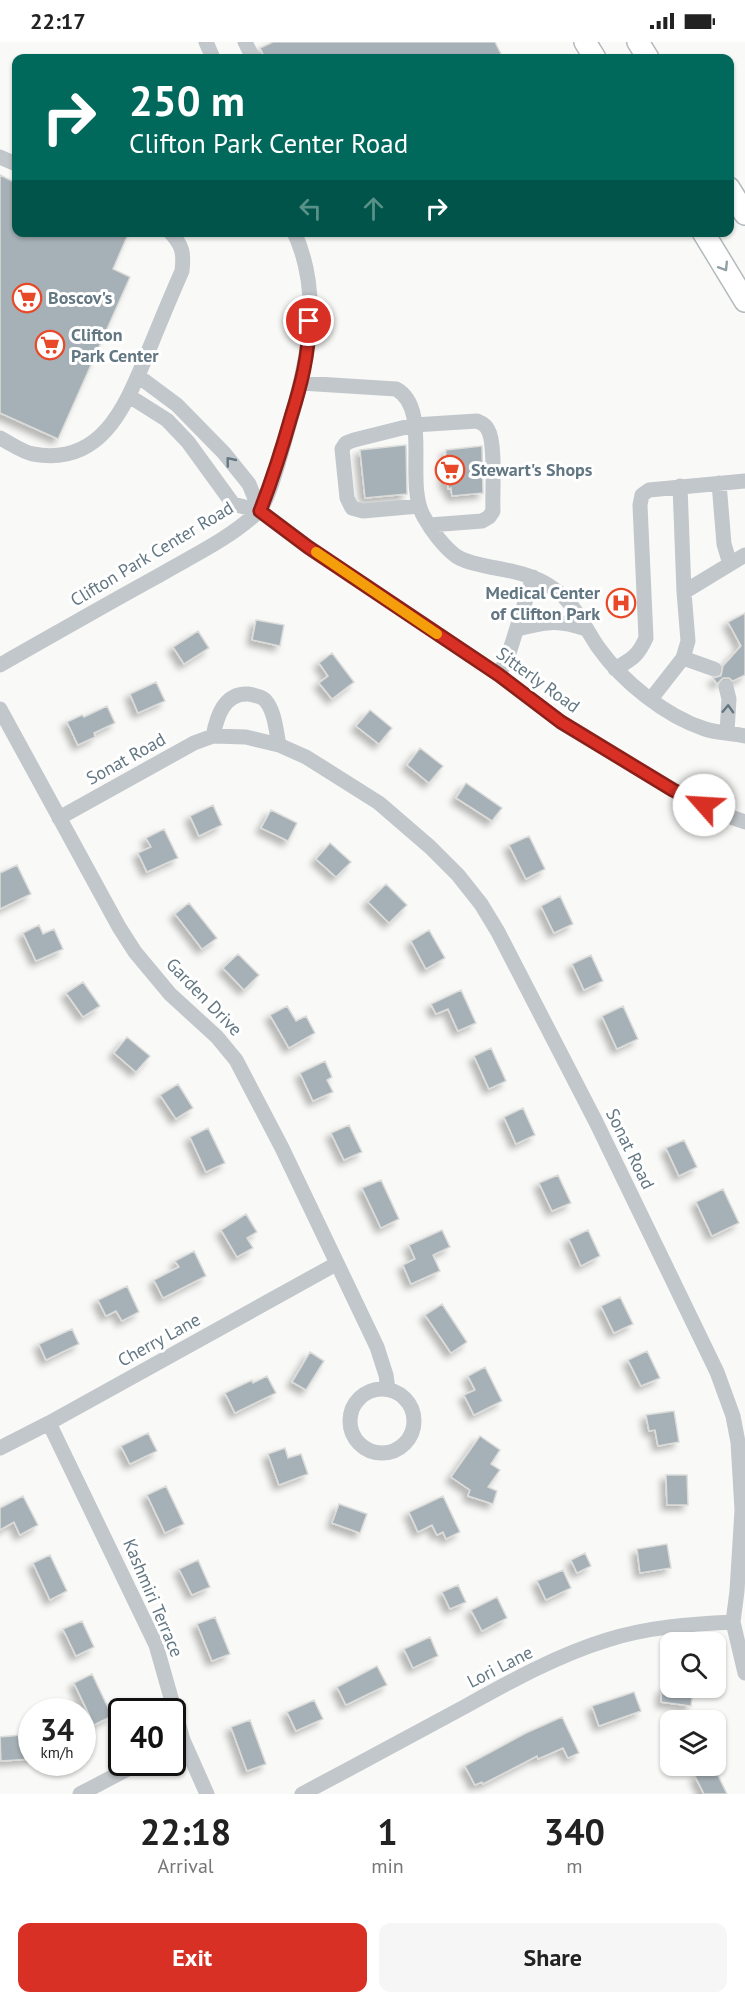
<!DOCTYPE html>
<html lang="en">
<head>
<meta charset="utf-8">
<style>
  body { margin:0; font-family:"PT Sans",sans-serif; background:#f6f6f6; color:#222; height:100vh; display:flex; flex-direction:column; font-size:22px; white-space:nowrap }
  * { box-sizing:border-box; margin:0 }
  p { font-size:20px; color:#767676 }
  .icon { flex:none; width:33px; height:33px; fill:none; stroke:currentColor; stroke-width:2; stroke-linecap:round; stroke-linejoin:round }
  .map { position:relative; height:1752px; overflow:hidden }
  .drawer { display:flex; flex-direction:column; background:#fff; flex:1 }
  .drawer>* { flex:none }
  .banner { position:absolute; left:12px; top:12px; width:722px; height:183px; border-radius:12px; box-shadow:0 2px 4px #0004; background:#00695c; color:#fff; overflow:hidden }
  .controls { position:absolute; left:660px; top:1590px; display:grid; gap:12px }
  .controls a { display:grid; place-items:center; width:66px; height:66px; border-radius:12px; background:#fff; box-shadow:0 2px 4px #0004; font-size:30px }
  .speed { position:absolute; left:18px; top:1656px; display:flex; gap:12px; font-size:30px; font-weight:700; text-align:center }
  .speed>* { display:grid; place-content:center; width:78px; height:78px; border-radius:50%; background:#fff; box-shadow:0 2px 4px #0004; line-height:1 }
  .speed small { font-size:15px; font-weight:400 }
  .speed .limit { border:3px solid #111; border-radius:9px; background:#fff; color:#111 }
  .pin { position:absolute; display:grid; place-items:center; width:51px; height:51px; color:#fff; margin:-26px; border:3px solid #fff; border-radius:50%; box-shadow:0 2px 6px #0007 }
  .me { position:absolute; width:66px; margin:-33px; rotate:296deg; stroke-linejoin:round; filter:drop-shadow(0 0 4px #0008) }
  .turn { display:flex; align-items:center; gap:21px; height:126px; padding:0 18px; font-size:27px }
  .turn .icon { width:78px; height:78px; stroke-width:2.5 }
  .turn b { display:block; font-size:42px; line-height:51px }
  .lanes { display:flex; align-items:center; height:57px; padding:0 18px; background:#0003; justify-content:center; gap:30px; direction:ltr }
  .lanes .off { opacity:.35 }
  .eta { display:flex; justify-content:space-evenly; align-items:center; height:102px; text-align:center }
  .eta b { font-size:36px; font-weight:600; line-height:42px }
  .action { display:flex; gap:12px; margin-top:auto; padding:12px 18px }
  .action a { flex:1; height:69px; border-radius:12px; background:#d93025; color:#fff; font-size:24px; font-weight:600; line-height:69px; text-align:center }
  .action a+a { background:#f6f6f6; color:#222 }
  .status { display:flex; justify-content:space-between; align-items:center; height:42px; padding:0 30px; background:#fff; direction:ltr }
  .status svg { height:16px; fill:currentColor }
  .map>svg:first-child { display:block }
  .building { fill:#a6b1b7; stroke:#dbdbd9; stroke-width:1.5; filter:url(#shadow) }
  .lines { fill:none; stroke-linecap:round; stroke-linejoin:round }
  .highway-casing { stroke:#b3b9bc; stroke-width:24 }
  .minor { stroke:#c2c7cb; stroke-width:15 }
  .highway { stroke:#fff; stroke-width:21 }
  .oneway { stroke:#92a0a8 }
  .oneway2 { stroke:#637783 }
  .route-casing { stroke:#8d1f18; stroke-width:15 }
  .route { stroke:#d93025; stroke-width:10 }
  .slow { stroke:#f59e0b; stroke-width:10 }
  .labels { text-anchor:middle; stroke-width:6; stroke-linejoin:round; paint-order:stroke }
  .poi-label { font-size:18px; font-weight:bold; fill:#637783; stroke:#fff; text-anchor:start }
  .street-label { font-size:18px; fill:#637783; stroke:#fff }
</style>
</head>
<body>
<div class="status"><b>22:17</b><svg viewBox="0 0 49 12"><path d="M0 12V9h3v3zM5 12V6h3v6zM10 12V3h3v9zM15 12V0h3v12zM26 1h20v11H26zM47 4h2v5h-2z"/></svg></div>
<div class="map">
<svg width="745" height="1752" viewBox="0 0 745 1752">
  <defs>
    <filter id="shadow"><feDropShadow dx="-5" dy="5" stdDeviation="3" flood-color="#0004"/></filter>
  </defs>
  <rect width="100%" height="100%" fill="#f9f9f7"/>
  <path class="building" d="M273,0H495L503,16H265L260,6Z
    M0,133L16,141V190H129L113,227L130,235L58,397L0,371Z
    M406,403L407,452L365,456L360,408Z
    M482,404L483,451L452,454L451,446L448,447V441L445,442L443,421H445L446,408Z
    M745,571V633L733,639L729,636H723L717,642L713,636L721,634L723,624L741,604L728,580Z
    M256,578L284,583L280,604L252,598Z
    M198,589L209,606L184,622L173,605Z
    M332,611L354,640L332,657L319,641L328,634L319,621Z
    M156,640L165,659L138,671L130,652Z
    M107,664L115,681L94,691L95,695L78,703L67,680L82,673L84,675Z
    M370,668L392,686L379,702L356,684Z
    M420,706L443,724L429,741L407,723Z
    M466,741L502,766L492,779L456,756Z
    M213,763L222,783L199,794L190,774Z
    M271,768L297,781L288,799L261,786Z
    M164,787L178,816L147,830L138,811L151,805L146,796Z
    M529,794L545,827L526,837L509,803Z
    M330,801L351,820L336,835L316,817Z
    M17,823L31,852L0,867V831Z
    M386,842L407,863L389,881L368,860Z
    M560,854L573,882L554,891L541,864Z
    M189,861L217,896L202,907L175,872Z
    M39,883L43,892L54,887L63,907L36,919L23,891Z
    M429,888L445,916L426,927L411,899Z
    M238,912L259,933L244,948L223,926Z
    M591,913L603,939L584,948L572,922Z
    M83,940L100,964L83,975L66,951Z
    M461,948L476,981L458,989L448,967L436,972L431,962Z
    M287,964L296,979L306,974L315,991L289,1006L270,973Z
    M623,964L638,997L617,1007L602,974Z
    M127,995L150,1014L136,1030L114,1011Z
    M491,1006L506,1039L489,1047L474,1014Z
    M325,1019L332,1035L327,1038L333,1050L313,1059L300,1031Z
    M178,1042L193,1066L176,1077L160,1053Z
    M523,1066L535,1093L516,1102L504,1075Z
    M349,1083L362,1110L344,1118L331,1091Z
    M208,1086L225,1121L206,1130L190,1095Z
    M684,1098L697,1125L679,1134L666,1106Z
    M558,1133L571,1161L552,1169L539,1141Z
    M381,1138L399,1177L381,1186L362,1146Z
    M723,1147L739,1181L712,1194L696,1160Z
    M246,1172L257,1190L247,1196L253,1206L237,1215L221,1188Z
    M442,1188L450,1205L433,1213L440,1229L411,1242L403,1223L415,1217L409,1203Z
    M588,1188L600,1214L581,1224L569,1197Z
    M194,1209L206,1234L163,1256L154,1238L179,1225L175,1219Z
    M127,1244L139,1270L122,1279L116,1269L106,1274L98,1258Z
    M620,1255L633,1282L614,1291L601,1264Z
    M442,1262L467,1300L451,1311L425,1273Z
    M72,1287L79,1302L46,1318L39,1302Z
    M647,1309L660,1336L641,1344L628,1318Z
    M310,1310L324,1319L306,1348L292,1340Z
    M485,1325L502,1359L474,1373L464,1353L475,1348L468,1334Z
    M267,1334L276,1351L235,1371L225,1351L252,1338L253,1341Z
    M674,1369L679,1400L658,1404L655,1388L649,1389L646,1373Z
    M148,1391L157,1409L130,1422L121,1404Z
    M480,1394L500,1408L491,1422L500,1428L488,1445L497,1449L493,1462L468,1454L470,1448L451,1435Z
    M285,1406L288,1416L301,1412L308,1432L279,1443L268,1412Z
    M666,1433H687L688,1463H667Z
    M166,1444L184,1482L165,1491L147,1453Z
    M23,1454L38,1483L20,1493L14,1480L0,1488V1466Z
    M443,1454L460,1490L446,1497L443,1490L437,1493L432,1483L418,1490L409,1470Z
    M339,1462L367,1472L360,1491L332,1481Z
    M667,1502L671,1526L640,1531L637,1507Z
    M585,1511L591,1524L577,1531L571,1518Z
    M50,1513L67,1549L50,1558L33,1521Z
    M198,1518L210,1545L192,1553L179,1527Z
    M563,1528L571,1546L546,1558L537,1539Z
    M458,1543L466,1560L450,1567L442,1550Z
    M497,1555L507,1576L482,1589L471,1568Z
    M215,1575L230,1612L212,1619L197,1582Z
    M82,1579L94,1605L76,1614L63,1587Z
    M430,1595L438,1614L413,1626L404,1607Z
    M377,1624L387,1643L346,1663L337,1645Z
    M92,1632L112,1674L94,1683L74,1641Z
    M662,1646H693L691,1664L661,1660Z
    M634,1650L641,1669L599,1684L592,1664Z
    M314,1658L323,1677L296,1689L287,1670Z
    M562,1675L579,1711L568,1716L563,1706L538,1717L537,1714L483,1742L482,1740L475,1743L465,1724L526,1691Z
    M250,1678L266,1722L247,1729L231,1685Z
    M32,1692V1717L1,1719L0,1695Z
    M714,1725L727,1752H704L695,1734Z"/>
  <g class="lines">
    <g class="highway-casing">
      <path id="highway" d="M585,0L595,16
        M638,0L648,16
        M729,146L745,172
        M703,190L745,259"/>
    </g>
    <path class="minor" d="M206,0L213,16
      M245,0L253,16
      M0,115L16,122
      M138,334L177,363L224,411L249,442L260,469
      M301,341L396,347C432,366 404,442 424,475C431,488 444,505 456,514C466,521 479,522 490,525C513,529 535,533 554,547C574,560 585,586 598,605C622,639 665,674 705,687C717,691 732,691 745,694
      M129,354L167,378L188,400L233,462L260,469L308,505L499,633L561,680L673,748L719,771L745,780
      M0,396C10,401 22,410 33,412C103,425 126,362 148,310C159,283 170,256 182,229C184,211 183,204 170,190
      M719,441L724,502L730,522
      M419,464L363,469L352,466L347,456L342,407L346,401L354,398L414,383L477,379C482,381 486,383 488,388C496,401 492,451 493,469L489,475L482,479L430,483
      M684,550L745,513
      M517,587C547,580 557,577 586,587
      M683,616L714,627
      M0,623C53,593 105,563 158,534C192,514 229,497 258,470C267,462 277,425 281,412C301,340 328,263 294,190
      M615,627C632,617 638,614 646,596L640,463L642,453L649,448L745,439
      M499,633L509,611L533,535
      M726,645L729,657L727,690
      M651,657L683,616L688,599L684,550L680,444
      M0,667L119,885L135,910L170,952L217,995L236,1018L282,1106L377,1305L386,1333L388,1347
      M213,694C217,674 224,651 248,652C254,653 261,654 265,658C275,669 276,689 279,703
      M59,776L194,701L213,694L246,695L279,703L306,715L379,761L430,805L458,833L481,862L498,890L596,1080L717,1330L733,1374L738,1400L742,1468L737,1549L733,1580L745,1631
      M350 1379a32 32 0 1 1 64 0a32 32 0 1 1-64 0Z
      M49,1381L156,1603L183,1698L207,1752
      M0,1406L49,1381L336,1222
      M80,1752L141,1720
      M302,1752C357,1723 412,1693 466,1664C511,1639 558,1613 607,1598C648,1585 690,1582 733,1580"/>
    <use href="#highway" class="highway"/>
  </g>
  <defs><path id="oneway-chevron" d="M-2-3.5L2.5 0L-2 3.5" fill="none" stroke-width="1.6" stroke-linecap="round" stroke-linejoin="round" transform="scale(1.5)"/></defs>
  <use class="oneway" href="#oneway-chevron" transform="translate(724 225) rotate(58)"/>
  <g class="oneway2">
    <use href="#oneway-chevron" transform="translate(230 419) rotate(-129)"/>
    <use href="#oneway-chevron" transform="translate(728 667) rotate(-88)"/>
  </g>
  <g class="lines">
    <g class="route-casing">
      <path id="route" d="M309,279C309,313 301,343 291,375C282,407 272,438 260,469L308,505L499,633L561,680L673,748L704,763"/>
    </g>
    <use href="#route" class="route"/>
    <path class="slow" d="M316,510L437,592"/>
  </g>
  <defs>
    <g id="supermarket-ring" transform="scale(1.5)"><circle r="9.5" fill="#fff" stroke="#e84928" stroke-width="1.5"/><path d="M-6-5.5h2.5l.6 2H6L4.5 2H-2.5L-4.4-4H-6ZM-1.5 3.2a1.3 1.3 0 1 0 .1 0ZM3 3.2a1.3 1.3 0 1 0 .1 0Z" fill="#e84928"/></g>
    <g id="hospital-ring" transform="scale(1.5)"><circle r="9.5" fill="#fff" stroke="#e84928" stroke-width="1.5"/><path d="M-5-5h3v3.5h4V-5h3V5h-3V1.5h-4V5h-3Z" fill="#e84928"/></g>
  </defs>
  <g fill-rule="evenodd">
    <use href="#supermarket-ring" x="27" y="256"/>
    <use href="#supermarket-ring" x="50" y="303"/>
    <use href="#supermarket-ring" x="450" y="428"/>
    <use href="#hospital-ring" x="621" y="561"/>
  </g>
  <g class="labels">
    <g class="poi-label">
      <text x="48" y="262">Boscov's</text>
      <text x="71" y="299">Clifton<tspan x="71" dy="21">Park Center</tspan></text>
      <text x="471" y="434">Stewart's Shops</text>
      <text x="600" y="557" text-anchor="end">Medical Center<tspan x="600" dy="21">of Clifton Park</tspan></text>
    </g>
    <g class="street-label">
      <text transform="translate(152 512) rotate(-31)" y="6">Clifton Park Center Road</text>
      <text transform="translate(538 638) rotate(36)" y="6">Sitterly Road</text>
      <text transform="translate(126 717) rotate(-29)" y="6">Sonat Road</text>
      <text transform="translate(204 955) rotate(46)" y="6">Garden Drive</text>
      <text transform="translate(630 1107) rotate(64)" y="6">Sonat Road</text>
      <text transform="translate(159 1298) rotate(-29)" y="6">Cherry Lane</text>
      <text transform="translate(153 1556) rotate(67)" y="6">Kashmiri Terrace</text>
      <text transform="translate(500 1625) rotate(-27)" y="6">Lori Lane</text>
    </g>
  </g>
</svg>
<div class="controls">
<a><svg class="icon" aria-label="search" viewBox="0 0 24 24"><circle cx="10" cy="10" r="6"/><path d="M15 15l6 6"/></svg></a>
<a><svg class="icon" aria-label="layers" viewBox="0 0 24 24"><path d="M12 4l9 5-9 5-9-5zM3 14l9 5 9-5"/></svg></a>
</div>
<div class="speed"><div>34<small>km/h</small></div><div class="limit">40</div></div>
<div class="pin" style="left:309px;top:279px;background:#d93025"><svg class="icon" aria-label="arrive" viewBox="0 0 24 24"><path d="M6 21V4h12l-3 4 3 4H6"/></svg></div>
<svg class="me" style="left:704px;top:763px" viewBox="-20 -20 40 40"><circle r="19" fill="#fff"/><path d="M0-13L10 11 0 6-10 11z" fill="#d93025"/></svg>
<div class="banner">
<div class="turn"><svg class="icon" aria-label="right" viewBox="0 0 24 24"><path d="M7 20v-9h11M14 6l5 5-5 5"/></svg><div><b>250 m</b>Clifton Park Center Road</div></div>
<div class="lanes"><svg class="icon off" aria-label="left" viewBox="0 0 24 24"><path d="M17 20v-9H6M10 6l-5 5 5 5"/></svg><svg class="icon off" aria-label="ahead" viewBox="0 0 24 24"><path d="M12 20V5M6 11l6-6 6 6"/></svg><svg class="icon" aria-label="right" viewBox="0 0 24 24"><path d="M7 20v-9h11M14 6l5 5-5 5"/></svg></div>
</div>
</div>
<section class="drawer">
<div class="eta">
<div><b>22:18</b><p>Arrival</p></div>
<div><b>1</b><p>min</p></div>
<div><b>340</b><p>m</p></div>
</div>
<div class="action"><a>Exit</a><a>Share</a></div>
</section>
</body>
</html>
